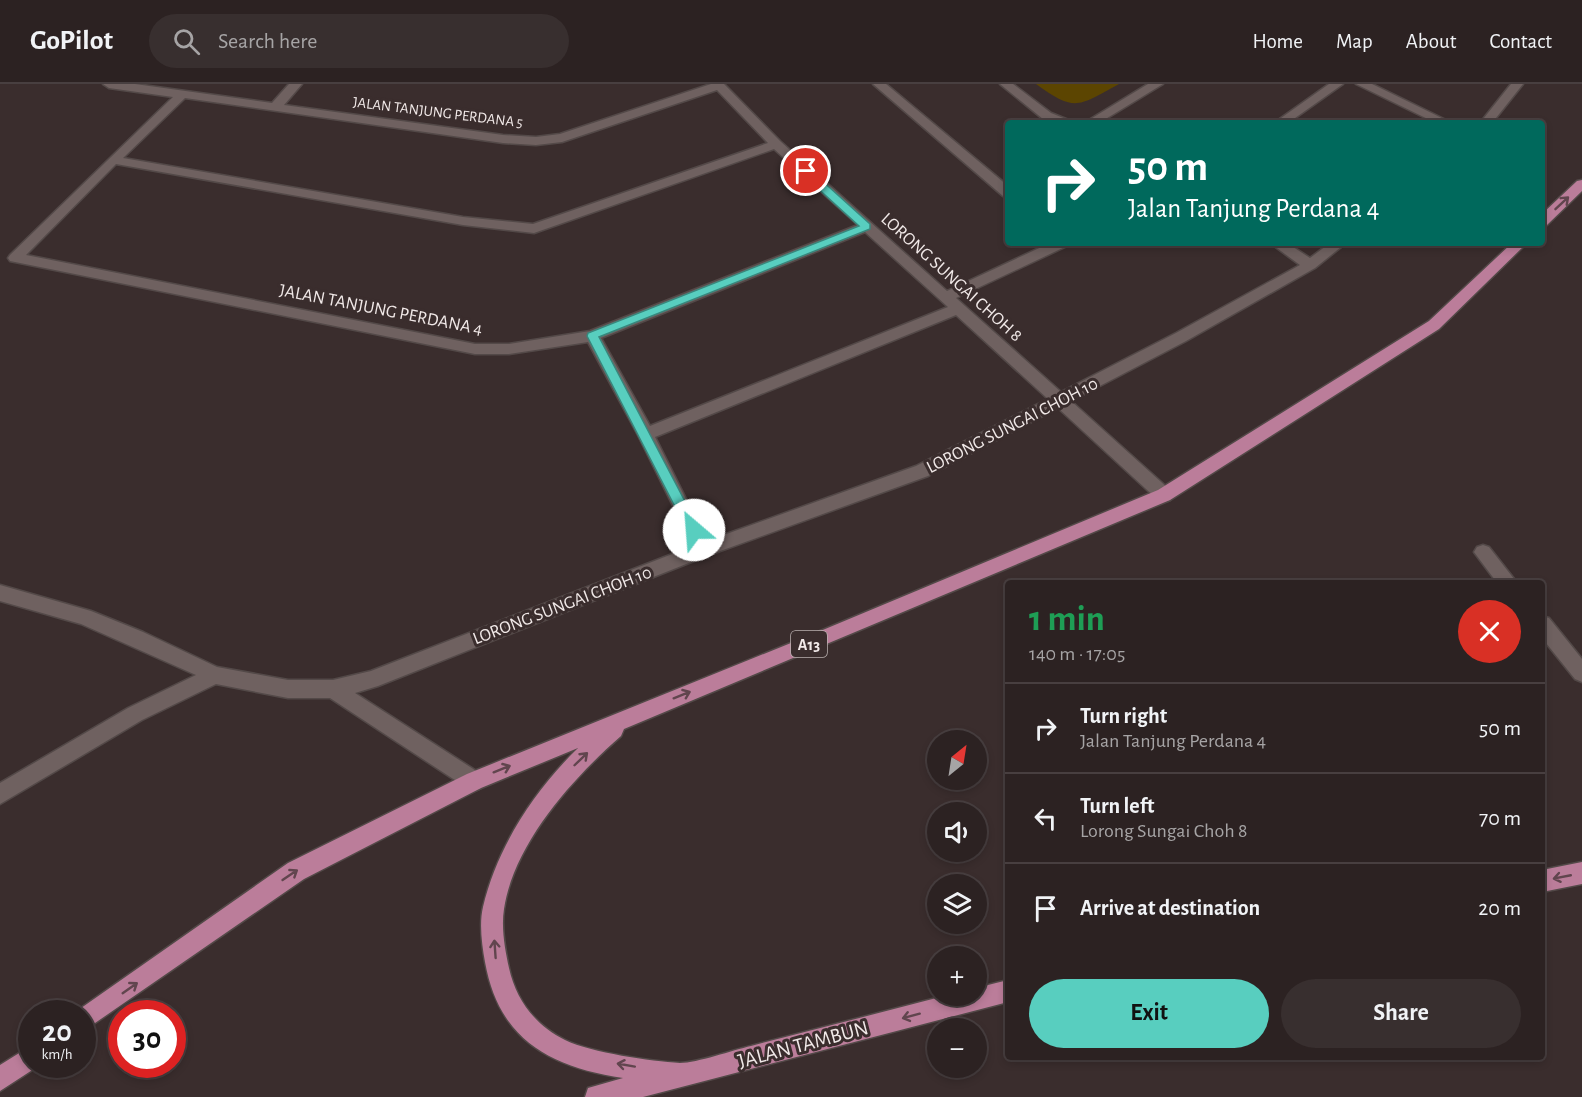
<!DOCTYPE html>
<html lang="en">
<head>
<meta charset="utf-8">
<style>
  body { margin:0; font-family:"Alegreya Sans",sans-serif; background:#382f2f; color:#f1f3f6; height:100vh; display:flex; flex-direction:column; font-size:22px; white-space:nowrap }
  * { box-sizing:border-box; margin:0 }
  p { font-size:20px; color:#a6a4a5 }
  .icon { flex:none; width:33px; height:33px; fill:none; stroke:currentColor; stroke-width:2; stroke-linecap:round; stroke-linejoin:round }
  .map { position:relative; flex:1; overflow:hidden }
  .details { position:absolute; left:1005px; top:496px; width:540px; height:480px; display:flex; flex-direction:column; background:#2c2222; border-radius:6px; box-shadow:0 3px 9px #0003,0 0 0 2px #483f40 }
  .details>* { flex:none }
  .hud { position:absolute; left:1005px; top:36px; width:540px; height:126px; border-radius:6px; box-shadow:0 3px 9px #0003,0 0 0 2px #483f40; background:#00695c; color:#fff; overflow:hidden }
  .needle { width:39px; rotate:30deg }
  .tools { position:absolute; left:927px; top:646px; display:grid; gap:12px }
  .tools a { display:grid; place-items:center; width:60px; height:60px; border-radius:50%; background:#2c2222; box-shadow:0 3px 9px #0003,0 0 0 2px #483f40; font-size:30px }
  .speed { position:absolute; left:18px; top:916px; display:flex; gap:12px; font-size:30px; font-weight:700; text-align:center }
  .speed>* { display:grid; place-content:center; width:78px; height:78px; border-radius:50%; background:#2c2222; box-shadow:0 3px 9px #0003,0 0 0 2px #483f40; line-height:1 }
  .speed small { font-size:15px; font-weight:400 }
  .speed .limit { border:9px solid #d22; background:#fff; color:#111 }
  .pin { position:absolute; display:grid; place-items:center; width:51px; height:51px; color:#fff; margin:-26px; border:3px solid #fff; border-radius:50%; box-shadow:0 2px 6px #0007 }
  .me { position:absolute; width:66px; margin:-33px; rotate:333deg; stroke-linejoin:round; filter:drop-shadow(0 0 4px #0008) }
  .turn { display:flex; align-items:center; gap:21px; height:126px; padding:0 24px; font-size:27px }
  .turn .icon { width:78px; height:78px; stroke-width:2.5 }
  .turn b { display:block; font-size:42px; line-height:51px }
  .round { display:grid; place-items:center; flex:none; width:63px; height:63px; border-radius:32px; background:#382f2f }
  .head { display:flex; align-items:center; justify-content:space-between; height:102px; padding:0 24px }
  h1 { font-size:36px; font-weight:700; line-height:45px; color:#1e9e55 }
  .cta { display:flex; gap:12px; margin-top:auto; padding:12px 24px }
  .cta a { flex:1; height:69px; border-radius:36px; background:#58cebf; color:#111; font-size:24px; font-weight:700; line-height:69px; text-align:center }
  .cta a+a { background:#382f2f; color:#f1f3f6 }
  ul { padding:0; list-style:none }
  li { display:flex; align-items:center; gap:18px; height:90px; padding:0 24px; border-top:2px solid #483f40 }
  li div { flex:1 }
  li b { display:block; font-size:22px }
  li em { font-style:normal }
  header { display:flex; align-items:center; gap:36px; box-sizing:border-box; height:84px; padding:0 30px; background:#2c2222; border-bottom:2px solid #483f40 }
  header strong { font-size:28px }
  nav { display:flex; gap:33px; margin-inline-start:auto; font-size:21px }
  .search { width:420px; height:54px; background:#382f2f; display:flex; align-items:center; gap:15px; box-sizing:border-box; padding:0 21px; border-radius:33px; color:#a6a4a5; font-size:22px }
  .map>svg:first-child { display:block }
  .green { fill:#5c4501 }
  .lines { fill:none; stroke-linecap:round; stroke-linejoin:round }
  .minor-casing { stroke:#534948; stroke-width:3 }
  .major-casing { stroke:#534948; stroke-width:3 }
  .minor { fill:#6f6160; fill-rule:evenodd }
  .major { fill:#bb7d9a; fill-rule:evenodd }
  .oneway { stroke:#61454e }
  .route { fill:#58cebf; stroke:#39867c; stroke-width:1.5 }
  .labels { text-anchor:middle; stroke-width:6; stroke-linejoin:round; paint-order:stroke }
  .far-street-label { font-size:15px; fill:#f1e9e8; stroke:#3a2d2d }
  .shield { fill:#3a2d2d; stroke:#bab1b0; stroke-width:1.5 }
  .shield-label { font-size:16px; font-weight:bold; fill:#f1e9e8 }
  .street-label { font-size:18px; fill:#f1e9e8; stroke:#3a2d2d }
  .near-street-label { font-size:21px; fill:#f1e9e8; stroke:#3a2d2d }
</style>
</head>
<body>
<header>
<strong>GoPilot</strong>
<div class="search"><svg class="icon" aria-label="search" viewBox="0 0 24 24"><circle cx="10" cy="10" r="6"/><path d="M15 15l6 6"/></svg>Search here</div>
<nav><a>Home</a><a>Map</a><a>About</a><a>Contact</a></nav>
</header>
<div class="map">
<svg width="1582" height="1013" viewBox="0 0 1582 1013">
  <rect width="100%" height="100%" fill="#3a2d2d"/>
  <path class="green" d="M1036,0H1119C1078,22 1076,29 1036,0Z"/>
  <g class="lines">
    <g class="minor-casing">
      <path id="minor" d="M103,0H135L272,19L289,0H302L284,21L503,51L536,53L560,50L711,0H724L780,57L947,207L1050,159H1069L1067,162L956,214L1061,308L1176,249L1300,181L1270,159H1287L1310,174L1330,159H1346L1315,184L1186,257L1071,317L1170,406L1172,411L1170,416L1164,418L1158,416L1058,324L928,392L709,471L378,602L355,609L481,690L484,697L481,704L474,707L467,704L330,614H288L216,600L142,636L0,720V699L128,624L196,591L81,540L0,517V501L91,527L143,548L217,583L288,596H333L371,587L693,462L638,351L588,258L509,270H475L10,177L8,174L10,171L173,13L109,4ZM717,6L768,59L533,140L463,133L123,74L185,14L503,59L536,61L562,58ZM774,65L858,141L590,247L509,260H475L26,171L116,80L463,141L534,149ZM865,148L948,223L650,342L601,254ZM956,231L1048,315L916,382L707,457L655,353Z
        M873,0H886L1008,102V113L1003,112Z
        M1000,0H1013L1051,29L1076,39H1057L1043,35Z
        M1148,0H1163L1099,39H1084Z
        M1329,0H1343L1288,39H1274Z
        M1356,0H1372L1452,39H1436Z
        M1511,0H1523L1492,39H1480Z
        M1483,461L1489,463L1518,500H1498L1474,468L1477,463Z
        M1542,532L1549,534L1582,575V598L1575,595L1542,554Z"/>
    </g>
    <g class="major-casing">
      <path id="major" d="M1582,96V107L1547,141L1542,142V130L1577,97Z
        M1512,159H1527L1439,245L1170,416L624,645L621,652C573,694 514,759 504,825C501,844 505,866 509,884C516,916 535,941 565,956C592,969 651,977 680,979C697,979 733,966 751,962C815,945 880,929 944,912H976V904L1008,896V918L643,1013H585L588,1004L623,994C550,983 499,956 485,878C482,861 479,840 483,823C497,763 534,707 578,664L481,704L304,795L82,948V930L74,929L288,779L467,690L818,548L1158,406L1429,237Z
        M1582,778V800L1542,808V786Z
        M32,961V981H40L0,1007V981Z"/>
    </g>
    <use href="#minor" class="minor"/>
    <use href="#major" class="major"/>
  </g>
  <defs><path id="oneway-shaft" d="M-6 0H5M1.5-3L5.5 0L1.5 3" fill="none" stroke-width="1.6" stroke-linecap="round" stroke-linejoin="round" transform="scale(1.5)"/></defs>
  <g class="oneway">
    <use href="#oneway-shaft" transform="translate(1562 119) rotate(-43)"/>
    <use href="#oneway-shaft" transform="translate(682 611) rotate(-22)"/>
    <use href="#oneway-shaft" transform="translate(581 675) rotate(-44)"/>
    <use href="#oneway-shaft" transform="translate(502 685) rotate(-22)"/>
    <use href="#oneway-shaft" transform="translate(290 791) rotate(-34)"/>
    <use href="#oneway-shaft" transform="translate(1562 793) rotate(169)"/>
    <use href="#oneway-shaft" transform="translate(495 865) rotate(-94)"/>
    <use href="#oneway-shaft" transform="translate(130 904) rotate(-35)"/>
    <use href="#oneway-shaft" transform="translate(911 932) rotate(165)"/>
    <use href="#oneway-shaft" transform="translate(626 981) rotate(-170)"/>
  </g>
  <path class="route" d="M802,85H809L870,140V145L599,253L700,446L694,452L689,450L587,252L588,249L859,142L802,90Z"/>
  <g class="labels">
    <g class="far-street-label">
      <text transform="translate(438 28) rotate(7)" y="5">JALAN TANJUNG PERDANA 5</text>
    </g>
    <rect class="shield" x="791" y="547" width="36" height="26" rx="4.5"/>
    <g class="shield-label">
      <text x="809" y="566">A13</text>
    </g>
    <g class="street-label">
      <text transform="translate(952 193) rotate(42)" y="6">LORONG SUNGAI CHOH 8</text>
      <text transform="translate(381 225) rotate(11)" y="6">JALAN TANJUNG PERDANA 4</text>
      <text transform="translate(1012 341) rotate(-27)" y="6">LORONG SUNGAI CHOH 10</text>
      <text transform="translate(562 521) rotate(-21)" y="6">LORONG SUNGAI CHOH 10</text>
    </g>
    <g class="near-street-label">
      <text transform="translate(803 960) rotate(-15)" y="7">JALAN TAMBUN</text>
    </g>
  </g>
</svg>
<div class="tools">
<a><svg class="needle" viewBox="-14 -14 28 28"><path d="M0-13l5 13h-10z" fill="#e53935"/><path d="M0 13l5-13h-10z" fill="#a6a4a5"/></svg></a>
<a><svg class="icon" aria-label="sound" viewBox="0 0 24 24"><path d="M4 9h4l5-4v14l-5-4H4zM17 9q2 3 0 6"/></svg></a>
<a><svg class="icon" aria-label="layers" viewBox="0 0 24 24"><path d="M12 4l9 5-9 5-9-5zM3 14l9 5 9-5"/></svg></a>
<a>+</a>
<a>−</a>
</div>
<div class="speed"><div>20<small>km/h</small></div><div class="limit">30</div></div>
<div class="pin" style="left:806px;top:87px;background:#d93025"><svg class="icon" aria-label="arrive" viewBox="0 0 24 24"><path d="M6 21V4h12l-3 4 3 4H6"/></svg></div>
<svg class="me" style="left:694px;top:446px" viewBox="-20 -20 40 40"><circle r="19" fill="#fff"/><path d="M0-13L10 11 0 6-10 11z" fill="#58cebf"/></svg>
<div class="hud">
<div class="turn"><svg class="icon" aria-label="right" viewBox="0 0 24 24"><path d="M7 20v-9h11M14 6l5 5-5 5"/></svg><div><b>50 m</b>Jalan Tanjung Perdana 4</div></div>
</div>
<section class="details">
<div class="head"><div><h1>1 min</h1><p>140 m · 17:05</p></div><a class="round" style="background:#d93025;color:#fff"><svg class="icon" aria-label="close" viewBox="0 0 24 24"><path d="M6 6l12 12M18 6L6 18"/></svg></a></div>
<ul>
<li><svg class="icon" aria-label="right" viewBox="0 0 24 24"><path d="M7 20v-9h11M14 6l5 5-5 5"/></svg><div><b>Turn right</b><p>Jalan Tanjung Perdana 4</p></div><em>50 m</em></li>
<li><svg class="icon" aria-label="left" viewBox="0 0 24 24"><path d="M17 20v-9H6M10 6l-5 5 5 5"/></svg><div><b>Turn left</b><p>Lorong Sungai Choh 8</p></div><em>70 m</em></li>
<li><svg class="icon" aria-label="arrive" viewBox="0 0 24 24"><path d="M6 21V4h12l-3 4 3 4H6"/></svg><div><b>Arrive at destination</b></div><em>20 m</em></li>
</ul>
<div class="cta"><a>Exit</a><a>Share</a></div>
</section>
</div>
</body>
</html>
